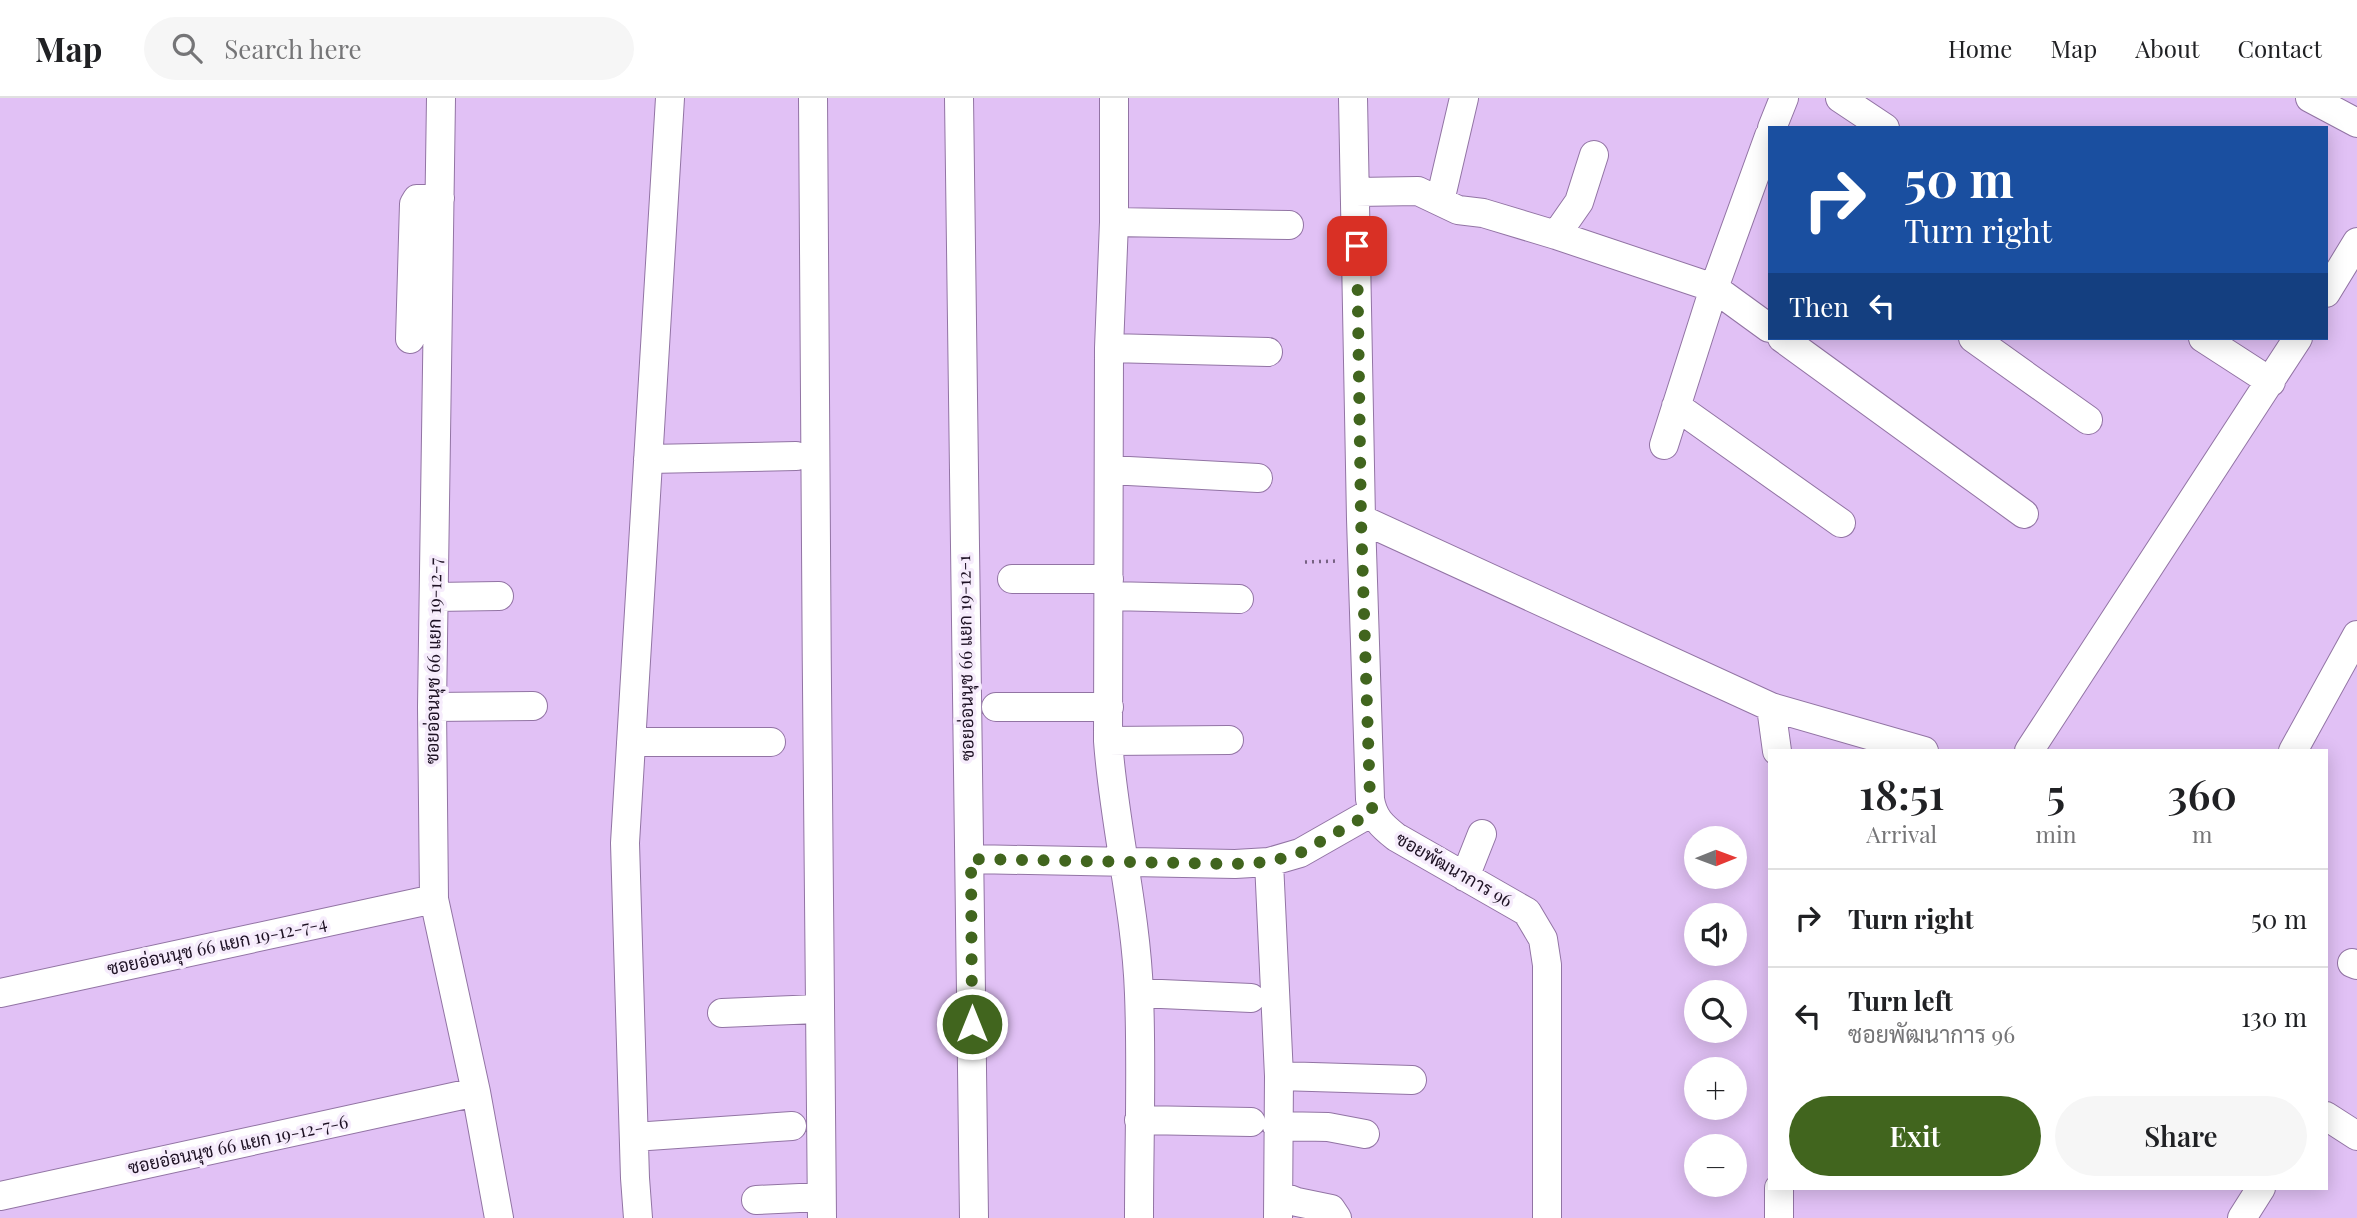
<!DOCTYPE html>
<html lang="en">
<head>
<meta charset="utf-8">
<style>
  body { margin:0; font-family:"Playfair Display",Sarabun,serif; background:#f6f6f6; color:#202124; height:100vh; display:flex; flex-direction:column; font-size:26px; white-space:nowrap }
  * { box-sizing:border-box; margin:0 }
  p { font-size:23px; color:#757577 }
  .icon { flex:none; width:38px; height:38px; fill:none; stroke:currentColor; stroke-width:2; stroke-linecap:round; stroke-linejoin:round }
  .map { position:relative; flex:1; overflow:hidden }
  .side { position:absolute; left:1768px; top:651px; width:560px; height:441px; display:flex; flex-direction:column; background:#fff; border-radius:0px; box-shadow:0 4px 18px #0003 }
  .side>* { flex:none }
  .hud { position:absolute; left:1768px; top:28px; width:560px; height:214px; border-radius:0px; box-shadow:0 4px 18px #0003; background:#1a4fa0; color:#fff; overflow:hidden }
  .needle { width:46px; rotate:89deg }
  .tools { position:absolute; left:1684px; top:728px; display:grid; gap:14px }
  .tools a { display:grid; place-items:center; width:63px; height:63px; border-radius:50%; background:#fff; box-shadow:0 4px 18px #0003; font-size:35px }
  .pin { position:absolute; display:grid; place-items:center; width:60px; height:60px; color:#fff; margin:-30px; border-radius:14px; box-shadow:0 4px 10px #0006 }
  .me { position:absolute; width:77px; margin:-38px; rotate:0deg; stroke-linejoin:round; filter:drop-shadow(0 0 5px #0008) }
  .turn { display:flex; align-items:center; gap:24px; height:147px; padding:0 21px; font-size:32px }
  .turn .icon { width:91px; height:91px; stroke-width:2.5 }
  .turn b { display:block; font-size:49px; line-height:60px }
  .then { display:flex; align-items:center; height:66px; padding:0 21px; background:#0003; gap:14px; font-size:26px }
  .eta { display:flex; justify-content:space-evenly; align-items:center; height:119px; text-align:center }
  .eta b { font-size:42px; font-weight:600; line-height:49px }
  .action { display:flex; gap:14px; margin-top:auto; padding:14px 21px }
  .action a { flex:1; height:80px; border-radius:42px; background:#41651e; color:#fff; font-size:28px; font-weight:600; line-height:80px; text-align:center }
  .action a+a { background:#f6f6f6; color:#202124 }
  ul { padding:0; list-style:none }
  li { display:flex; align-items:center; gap:21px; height:98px; padding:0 21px; border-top:2px solid #e0e0e0 }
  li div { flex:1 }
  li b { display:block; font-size:26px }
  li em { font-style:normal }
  header { display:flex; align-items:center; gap:42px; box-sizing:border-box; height:98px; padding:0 35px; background:#fff; border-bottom:2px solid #e0e0e0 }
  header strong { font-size:33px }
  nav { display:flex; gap:38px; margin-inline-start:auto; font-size:24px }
  .search { width:490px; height:63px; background:#f6f6f6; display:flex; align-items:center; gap:18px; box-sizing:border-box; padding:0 24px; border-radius:38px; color:#757577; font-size:26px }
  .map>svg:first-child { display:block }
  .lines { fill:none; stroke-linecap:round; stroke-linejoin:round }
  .minor-casing { stroke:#9274a4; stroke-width:30 }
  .path { stroke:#766182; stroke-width:3.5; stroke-dasharray:2 5; stroke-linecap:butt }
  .minor { stroke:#fff; stroke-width:28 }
  .route { stroke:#41651e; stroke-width:12; stroke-dasharray:0 21.6 }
  .labels { text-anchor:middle; stroke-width:7; stroke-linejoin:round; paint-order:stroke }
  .street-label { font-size:18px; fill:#1e1224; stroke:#f6ecfc }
</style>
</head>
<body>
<header>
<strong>Map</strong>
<div class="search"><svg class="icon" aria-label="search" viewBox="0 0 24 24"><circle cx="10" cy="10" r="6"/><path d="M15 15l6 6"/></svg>Search here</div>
<nav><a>Home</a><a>Map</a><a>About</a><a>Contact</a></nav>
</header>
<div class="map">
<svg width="2357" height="1120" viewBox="0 0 2357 1120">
  <rect width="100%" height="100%" fill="#e1c1f5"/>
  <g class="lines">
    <g class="minor-casing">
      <path id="minor" d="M441,0L432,609L434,801L476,994L499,1120
        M813,0C817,373 816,747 822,1120
        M959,0C962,373 971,747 974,1120
        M1114,0V124L1109,250L1108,643C1114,727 1136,811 1139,896C1142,971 1139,1046 1139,1120
        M1353,0L1361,421L1370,701C1373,720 1382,728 1396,739L1527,814L1543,841L1547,867V1120
        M1840,0L1885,30
        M2310,0L2357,25
        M1772,30L1784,0
        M1356,94L1418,93L1458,112L1483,115L1556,137L1714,190L1769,38
        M1440,103L1464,0
        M1114,124L1289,127
        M1556,137L1579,104L1594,57
        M2326,195L2357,144
        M1782,240L2024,416
        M1973,240L2088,322
        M2203,240L2271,284
        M410,241L414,106L417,101L440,100
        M1109,250L1268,254
        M1676,308L1841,425
        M1664,347L1714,190L1769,230
        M648,361L796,358
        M1110,372L1258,380
        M1361,421L1771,609L1924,653
        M1012,481H1109
        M1109,498L1239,501
        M435,499L499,498
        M432,609L533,608
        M996,609H1109
        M1771,609L1777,653
        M1108,643L1229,642
        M631,644H771
        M2029,653L2298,240
        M2293,653L2357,537
        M971,761L1235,766L1269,764L1300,755L1372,714
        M1269,764L1279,978L1278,1120
        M1465,779L1482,736
        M2352,865L2357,867
        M0,895L434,801
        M1139,895L1251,900
        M722,915L818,911
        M1279,978L1412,982
        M2326,1018L2357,1038
        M1139,1022L1251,1024
        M1277,1028L1328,1029L1365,1036
        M634,1039L792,1028
        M1779,1090V1120
        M1279,1097L1297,1104L1331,1111L1337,1120
        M0,1098L476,994
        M756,1102L821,1099
        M638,1120L635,1080L625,745L670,0
        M2242,1120L2261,1090"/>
    </g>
    <path class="path" d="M1305,464L1339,463"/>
    <use href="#minor" class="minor"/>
  </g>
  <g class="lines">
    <path class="route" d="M972,926L971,761L1235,766L1269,764L1300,755L1373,714L1370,701L1361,421L1357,148"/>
  </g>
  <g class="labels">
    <g class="street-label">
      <text transform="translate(966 560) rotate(-91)" y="6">ซอยอ่อนนุช 66 แยก 19-12-1</text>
      <text transform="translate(434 563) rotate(-89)" y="6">ซอยอ่อนนุช 66 แยก 19-12-7</text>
      <text transform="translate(1454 772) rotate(30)" y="6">ซอยพัฒนาการ 96</text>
      <text transform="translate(217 848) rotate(-12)" y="6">ซอยอ่อนนุช 66 แยก 19-12-7-4</text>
      <text transform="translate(238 1047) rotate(-12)" y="6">ซอยอ่อนนุช 66 แยก 19-12-7-6</text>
    </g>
  </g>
</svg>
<div class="tools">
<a><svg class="needle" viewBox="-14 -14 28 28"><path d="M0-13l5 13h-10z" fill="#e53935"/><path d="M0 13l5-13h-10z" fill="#757577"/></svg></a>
<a><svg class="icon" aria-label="sound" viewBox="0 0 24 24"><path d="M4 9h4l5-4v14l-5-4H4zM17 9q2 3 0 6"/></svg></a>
<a><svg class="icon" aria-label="search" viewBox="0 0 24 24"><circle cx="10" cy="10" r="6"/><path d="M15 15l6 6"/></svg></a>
<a>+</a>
<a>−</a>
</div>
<div class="pin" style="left:1357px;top:148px;background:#d93025"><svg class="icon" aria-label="arrive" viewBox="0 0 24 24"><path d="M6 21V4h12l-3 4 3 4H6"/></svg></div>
<svg class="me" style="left:972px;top:926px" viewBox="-20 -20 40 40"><circle r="17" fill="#41651e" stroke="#fff" stroke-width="3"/><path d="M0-11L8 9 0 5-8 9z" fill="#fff"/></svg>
<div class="hud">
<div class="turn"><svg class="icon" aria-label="right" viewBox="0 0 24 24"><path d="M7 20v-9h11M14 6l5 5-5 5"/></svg><div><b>50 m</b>Turn right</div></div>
<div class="then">Then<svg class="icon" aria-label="left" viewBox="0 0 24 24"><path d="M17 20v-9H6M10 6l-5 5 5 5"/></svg></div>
</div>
<section class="side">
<div class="eta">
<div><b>18:51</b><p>Arrival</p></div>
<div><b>5</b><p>min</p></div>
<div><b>360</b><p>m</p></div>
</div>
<ul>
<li><svg class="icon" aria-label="right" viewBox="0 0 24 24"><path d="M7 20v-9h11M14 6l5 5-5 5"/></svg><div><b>Turn right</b></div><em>50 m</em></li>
<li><svg class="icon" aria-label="left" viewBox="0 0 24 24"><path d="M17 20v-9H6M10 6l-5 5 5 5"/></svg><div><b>Turn left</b><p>ซอยพัฒนาการ 96</p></div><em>130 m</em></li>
</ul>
<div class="action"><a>Exit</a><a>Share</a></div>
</section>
</div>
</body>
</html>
